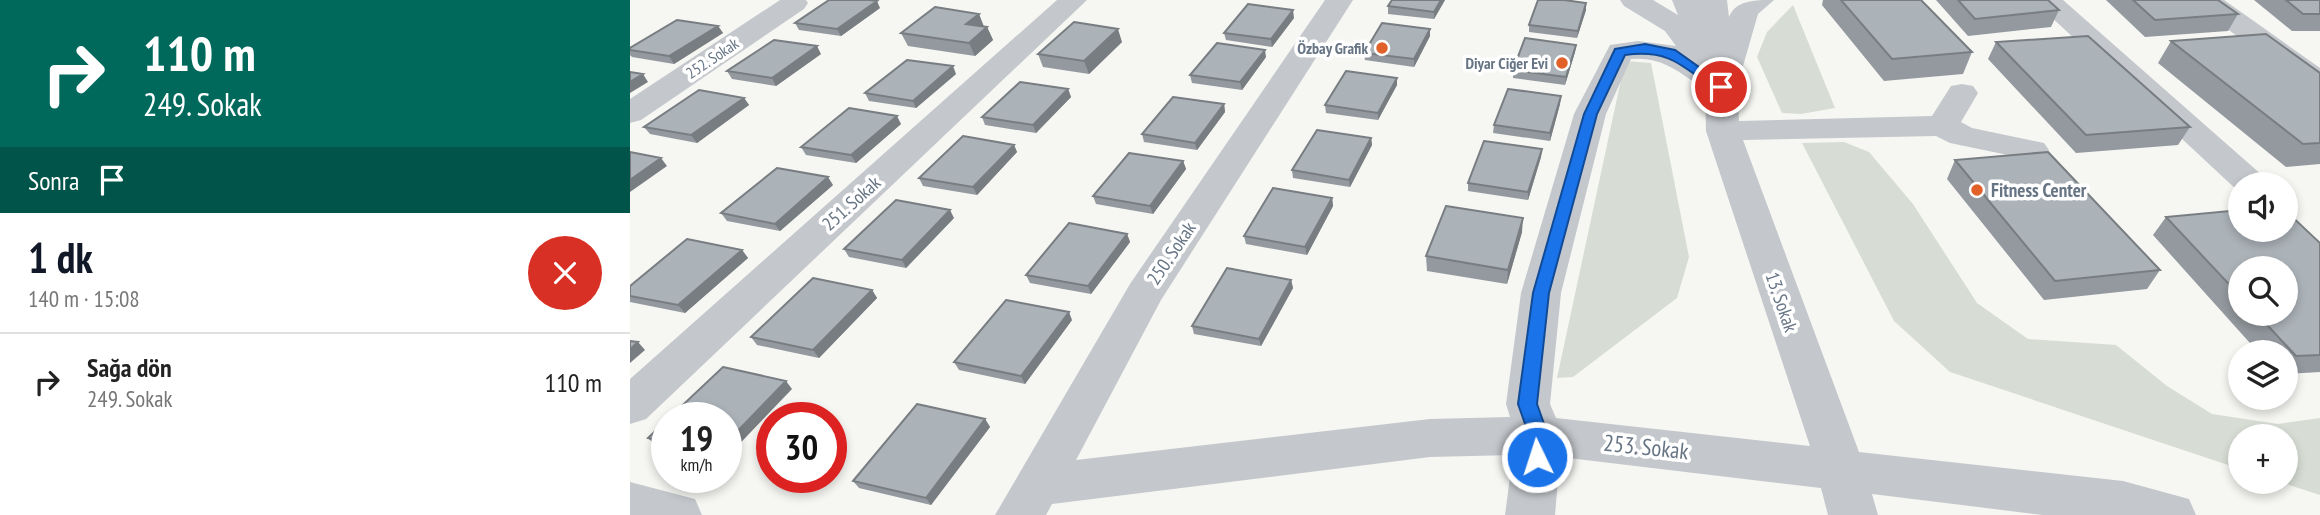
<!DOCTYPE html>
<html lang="tr">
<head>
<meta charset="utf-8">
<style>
  body { margin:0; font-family:"PT Sans Narrow",sans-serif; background:#f6f6f6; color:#222; height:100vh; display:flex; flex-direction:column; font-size:26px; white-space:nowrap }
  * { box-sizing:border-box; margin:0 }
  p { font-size:23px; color:#767676 }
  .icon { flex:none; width:38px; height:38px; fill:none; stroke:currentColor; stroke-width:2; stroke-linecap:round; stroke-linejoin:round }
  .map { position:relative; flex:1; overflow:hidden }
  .side { display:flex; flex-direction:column; background:#fff; width:630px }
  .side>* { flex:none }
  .hud { background:#00695c; color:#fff; overflow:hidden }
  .controls { position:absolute; left:1598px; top:172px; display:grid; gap:14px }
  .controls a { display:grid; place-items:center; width:70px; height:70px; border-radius:50%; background:#fff; box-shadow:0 4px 10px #0003; font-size:35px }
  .speed { position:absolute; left:21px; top:402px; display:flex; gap:14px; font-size:35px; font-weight:700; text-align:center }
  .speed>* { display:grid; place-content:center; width:91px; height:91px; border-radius:50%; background:#fff; box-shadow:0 4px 10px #0003; line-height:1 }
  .speed small { font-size:18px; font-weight:400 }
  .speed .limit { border:10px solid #d22; background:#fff; color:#111 }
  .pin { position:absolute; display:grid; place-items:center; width:60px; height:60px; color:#fff; margin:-30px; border:4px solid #fff; border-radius:50%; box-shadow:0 2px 7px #0007 }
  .me { position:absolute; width:77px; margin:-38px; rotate:356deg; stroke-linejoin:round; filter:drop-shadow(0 0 5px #0008) }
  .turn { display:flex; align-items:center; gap:24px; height:147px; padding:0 28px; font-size:32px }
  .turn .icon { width:91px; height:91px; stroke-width:2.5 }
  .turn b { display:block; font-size:49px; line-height:60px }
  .then { display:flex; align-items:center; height:66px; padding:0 28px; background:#0003; gap:14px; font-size:26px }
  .round { display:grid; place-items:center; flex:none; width:74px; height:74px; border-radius:37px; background:#f6f6f6 }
  .headline { display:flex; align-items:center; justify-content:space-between; height:119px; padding:0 28px }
  h1 { font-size:42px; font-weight:700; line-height:52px; color:#111827 }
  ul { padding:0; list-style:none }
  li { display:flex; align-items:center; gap:21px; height:98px; padding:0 28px; border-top:2px solid #e0e0e0 }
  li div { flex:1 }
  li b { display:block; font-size:26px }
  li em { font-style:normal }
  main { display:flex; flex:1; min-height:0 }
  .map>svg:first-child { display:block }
  .green { fill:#d7ddd4 }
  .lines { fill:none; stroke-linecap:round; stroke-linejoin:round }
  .minor { fill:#c4c7cb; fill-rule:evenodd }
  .wall { fill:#93999e; fill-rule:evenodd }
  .shaded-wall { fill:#787d81 }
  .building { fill:#abb2b8; stroke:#787d81; stroke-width:2 }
  .route { fill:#1a73e8; stroke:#114b97; stroke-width:2 }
  .poi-dot { fill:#e26128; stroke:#fff; stroke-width:2.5 }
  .labels { text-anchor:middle; stroke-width:7; stroke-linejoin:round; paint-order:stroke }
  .far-poi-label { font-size:16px; font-weight:bold; fill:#667484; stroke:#fff; text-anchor:end }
  .far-street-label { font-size:16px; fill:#667484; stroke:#fff }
  .poi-label { font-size:19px; font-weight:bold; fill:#667484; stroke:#fff; text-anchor:start }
  .street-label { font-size:19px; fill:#667484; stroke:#fff }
  .near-street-label { font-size:23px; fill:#667484; stroke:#fff }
</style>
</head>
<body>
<main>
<section class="side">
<div class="hud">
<div class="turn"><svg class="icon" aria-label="right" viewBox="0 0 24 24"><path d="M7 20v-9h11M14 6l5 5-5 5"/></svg><div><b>110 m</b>249. Sokak</div></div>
<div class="then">Sonra<svg class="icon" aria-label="arrive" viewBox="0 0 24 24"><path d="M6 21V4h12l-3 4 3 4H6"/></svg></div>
</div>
<div class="headline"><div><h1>1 dk</h1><p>140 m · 15:08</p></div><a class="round" style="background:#d93025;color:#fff"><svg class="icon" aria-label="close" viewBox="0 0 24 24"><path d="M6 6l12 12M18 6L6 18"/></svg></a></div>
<ul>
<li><svg class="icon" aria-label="right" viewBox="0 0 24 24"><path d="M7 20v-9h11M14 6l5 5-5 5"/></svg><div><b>Sağa dön</b><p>249. Sokak</p></div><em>110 m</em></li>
</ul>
</section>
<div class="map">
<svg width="1690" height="515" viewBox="0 0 1690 515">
  <rect width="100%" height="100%" fill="#f6f6f3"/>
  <path class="green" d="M1163,5L1205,108L1171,114L1152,113L1127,57L1137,32Z
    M995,61L1021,63L1059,257L1047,298L943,377L927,378Z
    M1214,142L1239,152L1283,204L1347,303L1398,339L1486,345L1537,386L1582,414L1648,424L1690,418V495L1647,481H1656V436H1610V469L1320,372L1264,321L1172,143Z"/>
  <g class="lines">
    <path class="minor" d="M150,0H176L178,3L174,9L11,120L0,123V99Z
      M427,0H457L16,419L0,424V379Z
      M695,0H723L531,300L446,460L800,419L880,417L876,404L891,293L944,114L980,45L1008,41L1046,46L1035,31L994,6L990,0H1023L1048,15L1042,0H1097L1099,17C1106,0 1124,0 1144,0L1128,14L1107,87L1109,121L1302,116L1321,86L1332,84L1343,86L1348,93L1331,122L1342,128L1414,143L1419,150L1414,157L1402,160L1320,143L1306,136L1113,140L1229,452L1493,481L1559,499L1566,515H1413L1242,494L1248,515H1198L1191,488L930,457L925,515H875L883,455L800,457L422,504L416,515H365L500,284ZM1001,59C1032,56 1051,73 1075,90L1076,131L1180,446L926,418L920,404L931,293L976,114Z
      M1403,0H1433L1633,176L1639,184H1610L1609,192Z
      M1562,0H1594L1690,68V91L1679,89L1566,6Z
      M0,482L65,499L72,515H0Z"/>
  </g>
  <path class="wall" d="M815,0L804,19L758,14V6Z
    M1193,0H1291L1342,52L1333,74L1254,81L1192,5Z
    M1306,0H1418L1429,10L1421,27L1338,36Z
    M1476,0H1588L1608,14L1598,31L1515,37Z
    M1624,0H1690V31H1662Z
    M956,3V10L947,38L899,32V25Z
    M250,8L211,36L169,30L165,23Z
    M349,14L354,27H357L363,40L345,56L278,46L271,33Z
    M664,18L642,47L596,40L594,33Z
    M88,26L93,33L44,64L2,57L0,55V48Z
    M800,36L784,67L735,60L734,53Z
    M1541,41L1690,73V164L1656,167L1528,63Z
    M492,42L459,74L413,67L408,54Z
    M1366,42L1560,127L1548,145L1446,153L1358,59Z
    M946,45L945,52L935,85L883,78V70Z
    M191,54L146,86L102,79L97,71Z
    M636,57L612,90L562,83L560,75Z
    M326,74L286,108L239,101L235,93Z
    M767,78V85L748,120L696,113L695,105Z
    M438,89L441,97L406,133L355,125L352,117Z
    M114,98L119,105L67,143L20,134L14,127Z
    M594,104L595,112L567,150L514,142L512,134Z
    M930,104L920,141L863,133L864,125Z
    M271,124L226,163L176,155L171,147Z
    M741,138L742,145L720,187L663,178L662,170Z
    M384,145L387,152L347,195L293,186L289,178Z
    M912,149L911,157L898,200L838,191V183Z
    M1325,160L1530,270L1517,289L1414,300L1317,179Z
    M553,161L556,169L523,214L466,204L463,196Z
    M203,185L150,231L97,221L91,213Z
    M702,198L703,206L677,255L616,244L614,236Z
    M1536,217L1690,243V372L1656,374V352H1628L1523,235ZM1610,268L1656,313H1610Z
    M324,218L276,268L219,257L214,249Z
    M892,232L877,284L797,271L796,256Z
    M497,234L500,242L461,294L400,283L396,275Z
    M112,250L118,258L55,313L0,302V286Z
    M661,280L663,288L631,346L564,334L562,326Z
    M242,290L247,298L189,358L127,345L121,337Z
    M442,320L395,384L329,370L324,362Z
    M355,419L360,427L301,505L229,488L223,481Z
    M37,420V449L26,446L18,438Z"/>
  <path class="shaded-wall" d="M811,0H815L804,19V12Z
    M247,1L250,8L211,36L207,29Z
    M956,3V10L947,38L948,31Z
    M663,10L664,18L642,47L641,39Z
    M349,14L354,27L336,24Z
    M88,26L93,33L44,64L39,56Z
    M357,27L363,40L345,56L339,43Z
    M488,29L492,42L459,74L454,61Z
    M800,29V36L784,67V59Z
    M946,45L945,52L935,85L936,77Z
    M187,46L191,54L146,86L142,78Z
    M635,50L636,57L612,90L610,82Z
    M323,66L326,74L286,108L283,101Z
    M13,74L18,82L0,93V82Z
    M767,78V85L748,120V113Z
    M438,89L441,97L406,133L403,125Z
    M931,96L930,104L920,141V133Z
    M114,98L119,105L67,143L61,135Z
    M594,104L595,112L567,150L565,143Z
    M267,116L271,124L226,163L221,155Z
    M741,138L742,145L720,187L719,180Z
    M384,145L387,152L347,195L343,187Z
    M912,149L911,157L898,200V192Z
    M31,158L37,166L0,192V180Z
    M553,161L556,169L523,214L520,206Z
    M198,177L203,185L150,231L145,224Z
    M702,198L703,206L677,255L675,247Z
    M320,210L324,218L276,268L272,260Z
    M893,218L892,232L877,284L878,270Z
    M497,234L500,242L461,294L458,286Z
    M112,250L118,258L55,313L48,305Z
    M661,280L663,288L631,346L629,339Z
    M242,290L247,298L189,358L183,350Z
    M439,312L442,320L395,384L391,376Z
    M8,342L15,350L0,363V349Z
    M156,381L162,389L96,458V443Z
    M355,419L360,427L301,505L296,498Z"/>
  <path class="building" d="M199,0H240L247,1L207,29L165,23Z
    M762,0H811L804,12L758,6Z
    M908,0H934L956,3L948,31L899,25Z
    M1211,0H1291L1342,52L1262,59Z
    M1328,0H1418L1429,10L1345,19Z
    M1503,0H1588L1608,14L1525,20Z
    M1656,0H1690V14H1673Z
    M618,4L663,10L641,39L594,33Z
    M305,7L349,14L336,24L357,27L339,43L271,33Z
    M47,20L88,26L39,56L0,50V48Z
    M444,22L488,29L454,61L408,54Z
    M752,23L800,29L784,59L734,53Z
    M1636,34L1690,73V143L1673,144L1541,41Z
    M1458,36L1560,127L1456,135L1366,42Z
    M895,38L946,45L936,77L883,70Z
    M144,40L187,46L142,78L97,71Z
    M587,43L635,50L610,82L560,75Z
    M277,60L323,66L283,101L235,93Z
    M716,71L767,78L748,113L695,105Z
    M0,72L13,74L0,82Z
    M390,82L438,89L403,125L352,117Z
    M878,89L931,96L920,133L864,125Z
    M69,90L114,98L61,135L14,127Z
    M543,97L594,104L565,143L512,134Z
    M219,108L267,116L221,155L171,147Z
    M687,130L741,138L719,180L662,170Z
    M333,136L384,145L343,187L289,178Z
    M854,141L912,149L898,192L838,183Z
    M0,152L31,158L0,180Z
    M1418,152L1530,270L1425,281L1325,160Z
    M499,153L553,161L520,206L463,196Z
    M147,168L198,177L145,224L91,213Z
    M643,188L702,198L675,247L614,236Z
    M266,200L320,210L272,260L214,249Z
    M816,206L893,218L878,270L796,256Z
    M1610,210V229H1656V211L1690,243V355L1666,356L1626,313H1656V268H1610V296L1536,217Z
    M439,223L497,234L458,286L396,275Z
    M57,239L112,250L48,305L0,296V286Z
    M597,268L661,280L629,339L562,326Z
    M183,278L242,290L183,350L121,337Z
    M376,300L439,312L391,376L324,362Z
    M0,341L8,342L0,349Z
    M93,367L156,381L96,443V418H39Z
    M287,404L355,419L296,498L223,481Z
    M37,420V443L18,438Z"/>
  <path class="route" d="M1015,44L1045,50L1097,87L1096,90H1086C1052,66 1040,49 995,55L967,114L919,293L907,404L918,435L914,463L907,466L900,463L897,457L899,435L888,404L903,293L954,114L985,49Z"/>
  <g class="poi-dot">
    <circle cx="752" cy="48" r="7"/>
    <circle cx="932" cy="63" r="7"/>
    <circle cx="1347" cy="190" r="7"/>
  </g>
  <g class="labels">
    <g class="far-poi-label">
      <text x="738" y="54">Özbay Grafik</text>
      <text x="918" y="69">Diyar Ciğer Evi</text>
    </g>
    <g class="far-street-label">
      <text transform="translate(82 58) rotate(-34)" y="6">252. Sokak</text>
    </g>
    <g class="poi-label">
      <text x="1361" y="197">Fitness Center</text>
    </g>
    <g class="street-label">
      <text transform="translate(221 203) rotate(-42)" y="7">251. Sokak</text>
      <text transform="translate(541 253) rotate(-56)" y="7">250. Sokak</text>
      <text transform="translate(1152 302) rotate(71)" y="7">13. Sokak</text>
    </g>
    <g class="near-street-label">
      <text transform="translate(1016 447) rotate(6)" y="8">253. Sokak</text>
    </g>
  </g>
</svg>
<div class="controls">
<a><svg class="icon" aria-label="sound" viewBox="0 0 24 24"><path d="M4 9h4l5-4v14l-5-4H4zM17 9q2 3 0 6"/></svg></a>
<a><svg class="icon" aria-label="search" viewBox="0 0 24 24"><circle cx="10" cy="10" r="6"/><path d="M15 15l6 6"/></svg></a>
<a><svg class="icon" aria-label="layers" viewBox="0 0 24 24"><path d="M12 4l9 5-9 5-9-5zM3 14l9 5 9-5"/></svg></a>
<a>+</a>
</div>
<div class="speed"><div>19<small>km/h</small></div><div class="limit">30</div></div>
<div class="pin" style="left:1091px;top:87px;background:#d93025"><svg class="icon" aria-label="arrive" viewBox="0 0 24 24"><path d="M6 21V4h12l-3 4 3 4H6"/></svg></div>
<svg class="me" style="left:907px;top:457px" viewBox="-20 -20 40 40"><circle r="17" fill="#1a73e8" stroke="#fff" stroke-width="3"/><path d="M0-11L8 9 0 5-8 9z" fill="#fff"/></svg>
</div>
</main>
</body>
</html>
